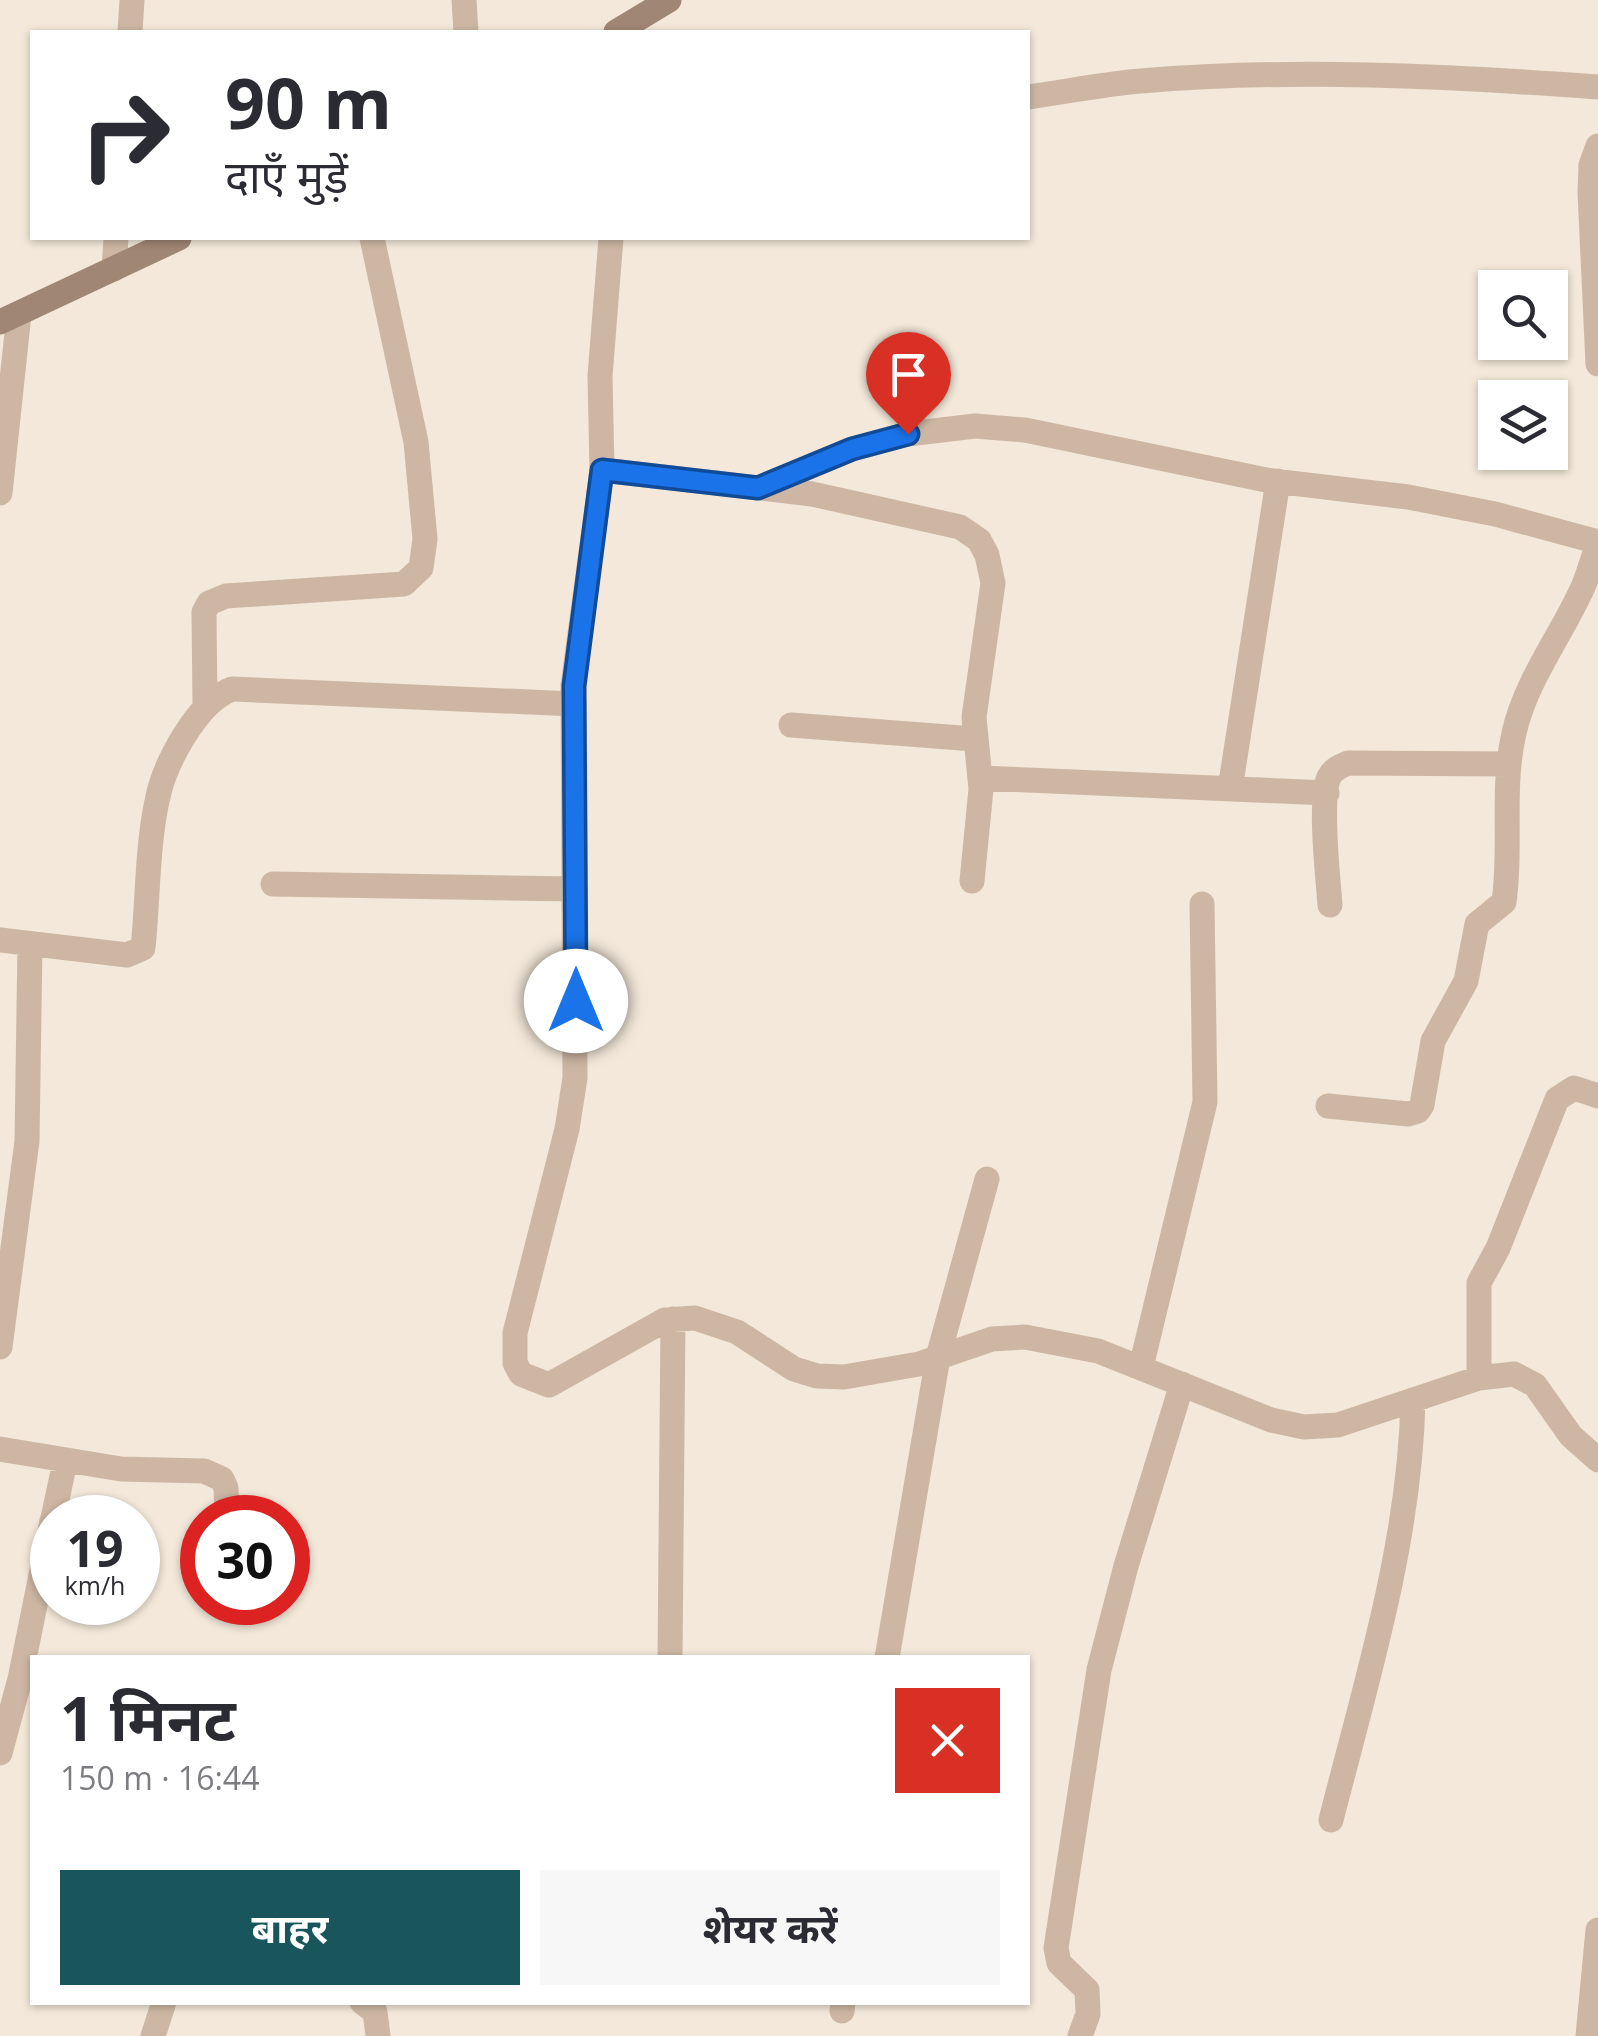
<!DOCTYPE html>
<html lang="hi">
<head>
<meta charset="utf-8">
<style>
  body { margin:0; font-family:"Open Sans","Noto Sans Devanagari",sans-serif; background:#f7f7f7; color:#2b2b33; height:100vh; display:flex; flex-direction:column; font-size:38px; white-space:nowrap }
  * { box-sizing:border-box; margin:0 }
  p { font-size:32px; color:#7c7c81 }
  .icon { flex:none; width:55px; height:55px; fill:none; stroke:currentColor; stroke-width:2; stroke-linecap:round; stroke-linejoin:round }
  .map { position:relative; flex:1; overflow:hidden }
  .drawer { position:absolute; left:30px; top:1655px; width:1000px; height:350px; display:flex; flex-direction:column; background:#fff; border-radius:0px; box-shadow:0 2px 8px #0004 }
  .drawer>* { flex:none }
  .guide { position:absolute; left:30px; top:30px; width:1000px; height:210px; border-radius:0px; box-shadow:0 2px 8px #0004; background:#fff; color:#2b2b33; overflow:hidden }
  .fabs { position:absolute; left:1478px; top:270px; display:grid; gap:20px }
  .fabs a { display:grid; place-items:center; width:90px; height:90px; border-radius:0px; background:#fff; box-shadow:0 2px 8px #0004; font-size:50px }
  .speed { position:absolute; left:30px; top:1495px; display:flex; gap:20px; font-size:50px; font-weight:700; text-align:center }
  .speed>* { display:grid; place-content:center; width:130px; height:130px; border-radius:50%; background:#fff; box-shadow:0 2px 8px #0004; line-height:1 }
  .speed small { font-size:25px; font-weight:400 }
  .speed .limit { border:15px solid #d22; background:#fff; color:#111 }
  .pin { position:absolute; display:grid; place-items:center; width:85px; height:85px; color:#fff; margin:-102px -42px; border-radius:50% 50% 50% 0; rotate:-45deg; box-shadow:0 0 10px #0007 }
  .pin .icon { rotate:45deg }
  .me { position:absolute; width:110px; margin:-55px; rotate:0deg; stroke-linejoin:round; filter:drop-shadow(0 0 8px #0008) }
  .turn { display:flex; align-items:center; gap:35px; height:210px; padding:0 30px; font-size:45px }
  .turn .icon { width:130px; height:130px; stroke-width:2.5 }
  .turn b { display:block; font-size:70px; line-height:85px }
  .round { display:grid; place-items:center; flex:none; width:105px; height:105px; border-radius:0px; background:#f7f7f7 }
  .head { display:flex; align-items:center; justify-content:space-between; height:170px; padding:0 30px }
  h1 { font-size:60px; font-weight:700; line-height:75px }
  .cta { display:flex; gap:20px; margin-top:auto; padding:20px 30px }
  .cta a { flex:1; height:115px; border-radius:0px; background:#18565c; color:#fff; font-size:40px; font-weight:700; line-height:115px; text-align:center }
  .cta a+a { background:#f7f7f7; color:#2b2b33 }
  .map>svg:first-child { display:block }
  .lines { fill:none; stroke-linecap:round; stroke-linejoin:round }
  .street { stroke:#cdb7a4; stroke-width:25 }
  .secondary { stroke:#a08675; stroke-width:25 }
  .route-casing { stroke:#114b97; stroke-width:25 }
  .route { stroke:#1a73e8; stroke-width:18 }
</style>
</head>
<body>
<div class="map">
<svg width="1598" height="2036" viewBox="0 0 1598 2036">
  <rect width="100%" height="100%" fill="#f3e8d9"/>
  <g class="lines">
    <path class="street" d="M464,0L466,32
      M130,32L132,0
      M1028,97C1065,92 1103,84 1141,81C1294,68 1446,76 1598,87
      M1598,146L1591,165L1590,192L1598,364
      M611,238L600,376L602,470L573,686L575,1078L567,1129L515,1333V1363L521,1374L549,1385L665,1320L695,1318L737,1332L794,1369L817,1376L844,1377L919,1364L992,1339L1025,1337L1098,1351L1271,1420L1304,1427L1338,1425L1479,1378L1514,1374L1535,1385L1571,1436L1598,1460
      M114,269L116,238
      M602,470L812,494L960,527L979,540L987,555L993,583L974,717L981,789L972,881
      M759,488L852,449L908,434L975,426L1025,430L1266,480L1408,497L1495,514L1598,542
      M0,493L19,314
      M205,706L204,612L209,603L226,596L404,584L421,568L425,539L416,442L372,238
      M791,725L974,739
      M981,778L1327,793
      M1230,789L1278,481
      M273,884L575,889
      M1330,905C1328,877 1319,800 1329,777C1333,769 1341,766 1348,763L1509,764
      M0,940L127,955L143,948C148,900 147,848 157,801C164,764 197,702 232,689L574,704
      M1328,1106L1408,1114L1418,1111L1422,1105L1433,1041L1466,981L1477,924L1504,902C1512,847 1501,789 1514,733C1526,680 1561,636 1583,587C1589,573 1593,558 1598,543
      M0,1347L27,1141L30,944
      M1141,1367L1205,1102L1202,904
      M1479,1378V1283L1498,1248L1557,1099L1574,1088L1598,1096
      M0,1449L121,1469L204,1471L222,1479L226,1488L227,1518
      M53,1518L65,1462
      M670,1658L673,1319
      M887,1658L938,1357L987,1179
      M0,1753L20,1679L52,1521
      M1331,1820C1366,1682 1410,1543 1413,1400
      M362,2002L375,2012L378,2036
      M842,2011L843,2002
      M153,2036L164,2002
      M1080,2036L1088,2014L1087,1990L1059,1963L1056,1948L1099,1670L1126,1566L1182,1384
      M1588,2036L1598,1930"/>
    <path class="secondary" d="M616,32L669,0
      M0,322L179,238"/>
  </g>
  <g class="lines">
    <g class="route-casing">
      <path id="route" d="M576,1001L574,686L602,470L758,488L852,449L908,434"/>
    </g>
    <use href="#route" class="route"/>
  </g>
</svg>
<div class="fabs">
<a><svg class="icon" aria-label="search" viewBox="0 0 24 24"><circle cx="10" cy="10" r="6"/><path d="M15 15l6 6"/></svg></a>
<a><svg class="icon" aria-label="layers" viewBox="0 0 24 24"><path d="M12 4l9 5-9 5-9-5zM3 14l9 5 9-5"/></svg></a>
</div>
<div class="speed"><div>19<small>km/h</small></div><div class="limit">30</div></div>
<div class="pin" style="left:908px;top:434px;background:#d93025"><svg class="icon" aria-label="arrive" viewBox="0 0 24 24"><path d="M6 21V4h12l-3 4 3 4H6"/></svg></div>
<svg class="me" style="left:576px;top:1001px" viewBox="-20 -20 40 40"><circle r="19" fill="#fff"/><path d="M0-13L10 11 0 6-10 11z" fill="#1a73e8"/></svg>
<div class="guide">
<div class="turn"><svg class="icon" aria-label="right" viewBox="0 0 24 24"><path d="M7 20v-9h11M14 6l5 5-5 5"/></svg><div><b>90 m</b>दाएँ मुड़ें</div></div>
</div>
<section class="drawer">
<div class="head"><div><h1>1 मिनट</h1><p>150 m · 16:44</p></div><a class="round" style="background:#d93025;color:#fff"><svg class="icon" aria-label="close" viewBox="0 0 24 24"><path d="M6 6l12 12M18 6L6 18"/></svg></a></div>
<div class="cta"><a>बाहर</a><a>शेयर करें</a></div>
</section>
</div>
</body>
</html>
